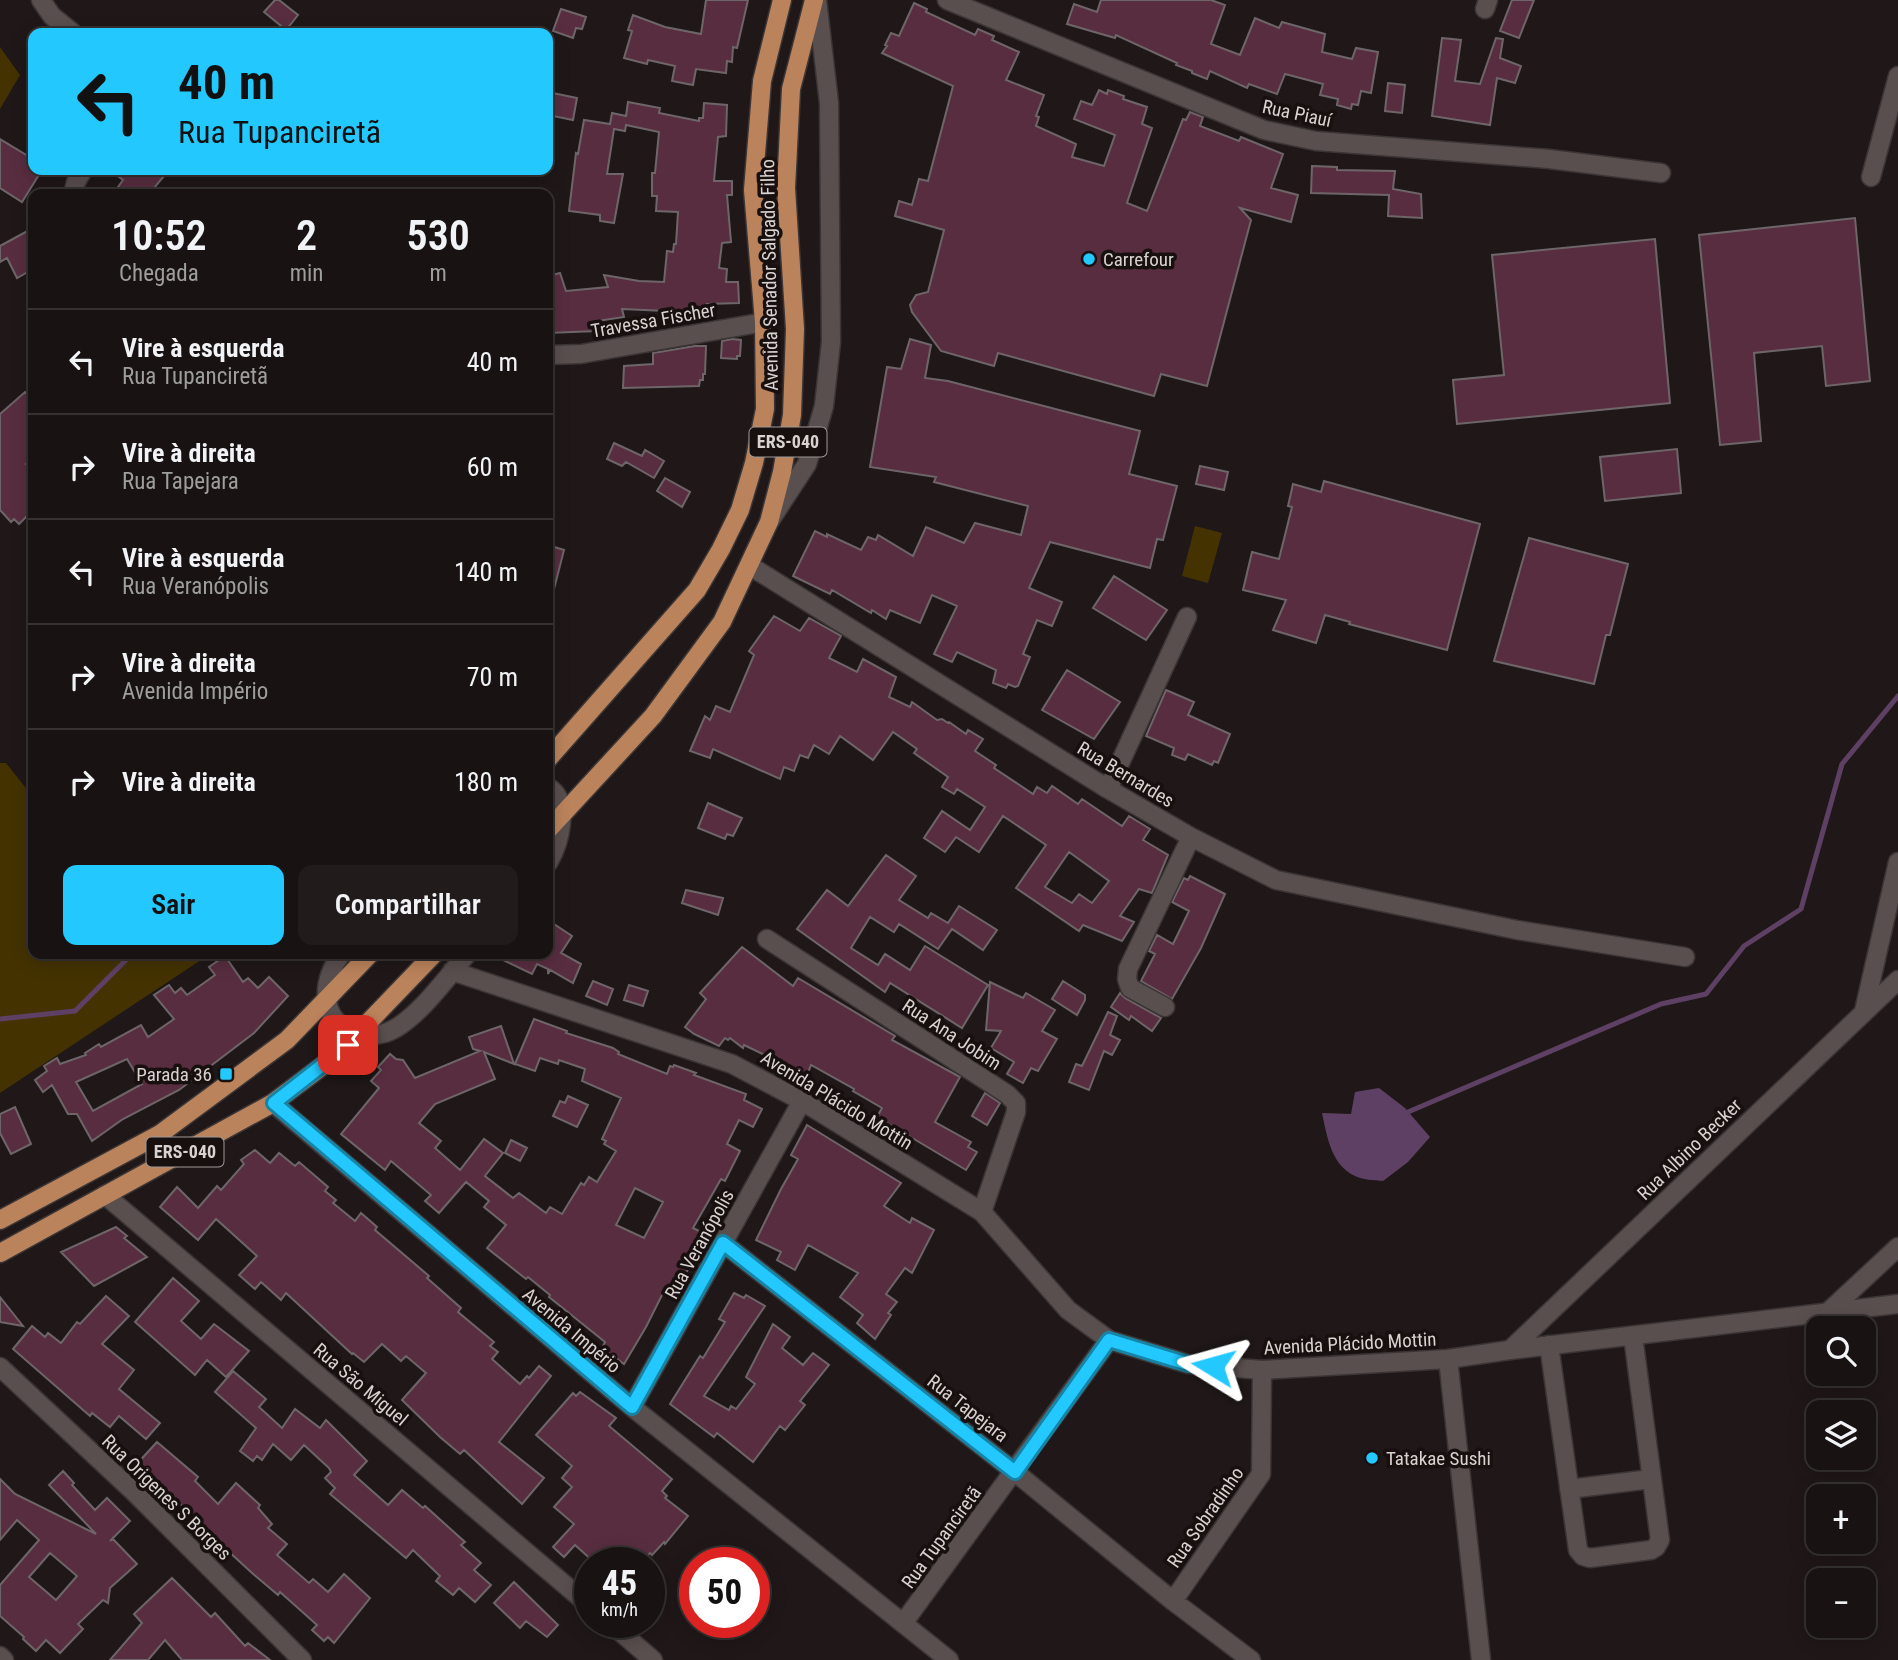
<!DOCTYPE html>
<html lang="pt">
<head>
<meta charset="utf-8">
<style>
  body { margin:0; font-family:"Roboto Condensed",sans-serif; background:#211b1b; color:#f1f3f6; height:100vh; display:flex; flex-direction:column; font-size:26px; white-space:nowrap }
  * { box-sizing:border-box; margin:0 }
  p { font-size:23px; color:#9f9e9f }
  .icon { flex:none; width:38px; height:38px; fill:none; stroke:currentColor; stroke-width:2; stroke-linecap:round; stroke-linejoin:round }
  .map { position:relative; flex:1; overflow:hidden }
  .sheet { position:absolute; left:28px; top:189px; width:525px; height:770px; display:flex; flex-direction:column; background:#181212; border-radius:14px; box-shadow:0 4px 18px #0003,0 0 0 2px #363232 }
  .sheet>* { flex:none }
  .guide { position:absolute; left:28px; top:28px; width:525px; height:147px; border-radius:14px; box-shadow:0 4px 18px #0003,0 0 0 2px #363232; background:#23c9fe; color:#111; overflow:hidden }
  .fabs { position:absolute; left:1806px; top:1316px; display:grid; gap:14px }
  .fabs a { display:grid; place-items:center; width:70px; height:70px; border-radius:14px; background:#181212; box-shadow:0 4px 18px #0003,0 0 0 2px #363232; font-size:35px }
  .speed { position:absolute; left:574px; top:1547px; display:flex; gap:14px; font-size:35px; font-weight:700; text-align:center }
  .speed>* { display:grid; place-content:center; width:91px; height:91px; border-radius:50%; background:#181212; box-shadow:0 4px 18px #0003,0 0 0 2px #363232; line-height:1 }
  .speed small { font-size:18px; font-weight:400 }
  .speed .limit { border:10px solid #d22; background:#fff; color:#111 }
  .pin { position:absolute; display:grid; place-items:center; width:60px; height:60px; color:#fff; margin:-30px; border-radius:14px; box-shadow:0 4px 10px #0006 }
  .me { position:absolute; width:77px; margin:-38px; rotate:278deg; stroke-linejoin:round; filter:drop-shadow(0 0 5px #0008) }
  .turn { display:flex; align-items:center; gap:24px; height:147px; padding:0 35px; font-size:32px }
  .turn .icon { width:91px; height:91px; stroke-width:2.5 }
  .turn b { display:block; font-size:49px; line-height:60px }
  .eta { display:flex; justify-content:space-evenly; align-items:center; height:119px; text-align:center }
  .eta b { font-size:42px; font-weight:600; line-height:49px }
  .primary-button { display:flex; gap:14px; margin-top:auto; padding:14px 35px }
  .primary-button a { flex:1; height:80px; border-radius:14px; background:#23c9fe; color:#111; font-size:28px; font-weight:600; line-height:80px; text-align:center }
  .primary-button a+a { background:#211b1b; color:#f1f3f6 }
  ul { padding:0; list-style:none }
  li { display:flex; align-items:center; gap:21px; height:105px; padding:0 35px; border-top:2px solid #363232 }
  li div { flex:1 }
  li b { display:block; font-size:26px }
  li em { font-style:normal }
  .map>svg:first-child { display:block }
  .green { fill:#443301 }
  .water { fill:#5e4064 }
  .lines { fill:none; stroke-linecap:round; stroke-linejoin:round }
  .stream { stroke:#5e4064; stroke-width:5 }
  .building { fill:#582d40; stroke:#6e6569; stroke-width:2; fill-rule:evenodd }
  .minor-casing { stroke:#3b3535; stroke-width:21 }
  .tertiary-casing { stroke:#3b3535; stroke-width:21 }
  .secondary-casing { stroke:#3b3535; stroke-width:21 }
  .primary-casing { stroke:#3b3535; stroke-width:21 }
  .minor { stroke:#594f4e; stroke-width:18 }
  .tertiary { stroke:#594f4e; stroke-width:18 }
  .secondary { stroke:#594f4e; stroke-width:18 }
  .primary { stroke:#bb835c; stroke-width:18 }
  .route-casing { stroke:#1783a5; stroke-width:18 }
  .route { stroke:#23c9fe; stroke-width:12 }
  .poi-dot { fill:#23c9fe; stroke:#17100f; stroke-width:2.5 }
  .labels { text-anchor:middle; stroke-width:7; stroke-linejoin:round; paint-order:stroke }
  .shield { fill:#17100f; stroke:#9e9897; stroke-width:2 }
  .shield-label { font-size:18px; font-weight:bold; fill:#d8d2d1 }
  .street-label { font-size:19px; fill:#d8d2d1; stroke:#17100f }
  .poi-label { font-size:19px; fill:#d8d2d1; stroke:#17100f; text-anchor:start }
</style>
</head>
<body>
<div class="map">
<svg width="1898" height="1660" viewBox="0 0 1898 1660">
  <rect width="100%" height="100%" fill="#201818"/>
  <path class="green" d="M0,47L20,75L0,109Z
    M1195,526L1222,533L1208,583L1182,576Z
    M0,763H6L33,797V954H210L0,1093Z"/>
  <path class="water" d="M1379,1088L1405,1108L1430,1137L1408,1162L1383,1181C1375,1180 1362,1180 1355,1176C1331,1165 1327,1136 1322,1113L1351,1114L1355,1092Z"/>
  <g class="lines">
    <path class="stream" d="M0,1019L75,1011L132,954
      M1408,1112L1661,1004L1706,994L1744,946L1801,909L1842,764L1898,696"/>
  </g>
  <path class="building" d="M275,0H279L298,15L286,30L264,12Z
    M706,0H748L737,48L733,47L732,62L727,61L726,73L696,69L693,85L672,81L675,66L648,60L647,64L624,58L632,31L628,30L633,15L665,27L701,34Z
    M1101,0H1211L1225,5L1211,44L1240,55L1255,18L1279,28L1282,22L1325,34L1322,52L1352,59L1356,48L1378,52L1371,93L1361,91L1358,105L1352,104L1351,109L1337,105L1338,99L1320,95L1323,84L1285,74L1277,94L1249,84L1247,88L1210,71L1207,79L1192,73V71L1176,65L1177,63L1116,35L1115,38L1067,24L1074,4L1097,12Z
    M1512,0H1534L1519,38L1500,31Z
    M914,3L927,9L926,12L975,35L978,29L994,36L992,40L1019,52L1006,80L1044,95L1036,116L1039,117L1036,126L1076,144L1072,157L1104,166L1115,135L1074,119L1081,101L1092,105L1099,90L1107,94L1108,90L1124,96L1123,99L1147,107L1142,124L1152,128L1127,203L1147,211L1183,119L1186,120L1190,112L1203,117L1200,126L1239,141L1241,137L1283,154L1271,188L1298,195L1291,222L1240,208L1251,220L1207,386L1161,374L1154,396L998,353L994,366L941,351L912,312L910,305L916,295L928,292L944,230L895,216L899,201L912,205L919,179L928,181L953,86L882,53L887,46L885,45L891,33L899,36Z
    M561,9L586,17L582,29L576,28L573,38L553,31Z
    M1442,38L1461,40L1455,81L1480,84L1496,38L1503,39L1500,58L1521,66L1515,83L1497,78L1490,125L1432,116Z
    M1388,83L1405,85L1402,113L1385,111Z
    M548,92L577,98L573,120L548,115Z
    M628,102L660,108L659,113L699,121V118H703L704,103L727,105L726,136L718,137L714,181H732V195H727L731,242L722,243L719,268L727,269L726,282H738L739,303L707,304V312L666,313V311L622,309L624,317L597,321V331L548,333V276L560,273L566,291L608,287L604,275L639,281L664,282L667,251L673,252L674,244H676L678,212L656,211L657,196H652V173H655L659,132L626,125L625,131L614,129L607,174H623L614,223L600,221V215L569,211L576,153L578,154L579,148L584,120L610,124L612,113L626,116Z
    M0,139L33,159V170H42L22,202L0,188Z
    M1312,166L1337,167V170L1395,171L1393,189L1421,194L1422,218L1388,216L1389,195L1311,193Z
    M110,170H157L164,176L149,194H127L118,187L123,180Z
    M1855,218L1870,381L1826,386L1822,346L1754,353L1761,441L1720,445L1699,235Z
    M33,228V269L17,278L7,258L0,262V246Z
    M1655,239L1670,403L1457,424L1453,380L1504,375L1492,255Z
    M732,339L741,340L740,356H737V359L721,358L722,341Z
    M910,339L931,345L925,378L948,381L1140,431L1129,474L1177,486L1163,540L1157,539L1150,568L1050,542L1029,588L1062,602L1052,626L1037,620L1023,654L1030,657L1018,686L1015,687L1008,684L1006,688L993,683L996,670L957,652L952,662L934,654L957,606L932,595L920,623L890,610L886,619L872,610L871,613L832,590L830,594L793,576L815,531L827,537V534L861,550L868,537L876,540L878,535L913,556L926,527L964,543L975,523L1021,535L1028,506L934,482L936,477L870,467L887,367L901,369Z
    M695,346H706L705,374H703V380H700L699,386L623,388L624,366L653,364V353Z
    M25,392L33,400V457L26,464L33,471V510L19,524L14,519L11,522L0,510V414Z
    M614,443L642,456L645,450L664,461L654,478L626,462L622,466L607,459Z
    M1677,449L1681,493L1605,501L1600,457Z
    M1200,466L1228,472L1224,490L1196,484Z
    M665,478L690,492L682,507L657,491Z
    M1324,481L1480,524L1447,650L1349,624L1350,622L1325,615L1316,643L1273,630L1286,600L1243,590L1252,552L1279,559L1292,507L1288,506L1293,484L1321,492Z
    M1529,538L1628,564L1610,635H1606L1594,684L1494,661Z
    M548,545L564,550L553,593L548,592Z
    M1114,576L1167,610L1146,640L1093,608Z
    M774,616L800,631L809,618L841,636L829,658L857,672L863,659L896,677L889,697L910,707L912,702L937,720L942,719L948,723L949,722L966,734L968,730L983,739L975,751L996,765L994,768L1033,794L1037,787L1047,793L1052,786L1078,804L1082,799L1122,826L1129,816L1150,829L1143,840L1168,855L1152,893L1139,889L1120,916L1134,922L1122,941L1083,925L1079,931L1016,888L1046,845L1003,816L979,852L956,837L945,852L924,838L942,811L970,830L985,807L957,789L954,794L942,787L948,777L914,753L917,749L893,732L873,760L840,736L829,754L814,745L808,758L800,755L794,771L784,767L780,779L713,749L710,758L690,751L705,716L710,720L716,706L730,712L754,655L749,651ZM1069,852L1109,881L1092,903L1079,894L1072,903L1045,887Z
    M1067,670L1120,702L1094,739L1042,710Z
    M1166,690L1194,702L1188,715L1230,734L1218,763L1214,761L1212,765L1188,754L1185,760L1172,755L1174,748L1146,736Z
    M708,803L742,818L733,836L727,834L725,839L698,828Z
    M886,855L916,876L899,900L928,918L931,913L948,923L959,906L997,930L983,950L952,929L938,949L899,924L894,932L870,917L851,948L878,965L885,954L910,970L925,946L988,985L962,1028L890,983L885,992L797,929L827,890L848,906Z
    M1190,876L1225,894L1201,948L1172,999L1141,981L1155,954L1149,951L1157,935L1173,944L1189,911L1172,902L1184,878L1188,880Z
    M686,890L723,898L718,915L682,903Z
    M548,920L572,936L561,953L581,964L573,983L550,970L548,974V969L537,964L532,974L491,954H548Z
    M742,947L793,986L798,978L895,1036L892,1040L960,1077L935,1122L971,1142L968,1147L977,1152L966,1170L877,1117L882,1108L853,1091L854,1089L811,1065L804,1083L772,1067L775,1060L744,1045L743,1048L730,1038L728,1040L725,1038L719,1046L694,1034L685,1027L706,999L700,993Z
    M225,956L243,982L248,978L258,988L269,977L288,996L254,1033L179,1090L123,1119L92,1141L77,1114H68L52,1085L43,1092L35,1080L47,1071L44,1066L57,1058L60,1064L86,1055L85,1053L99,1044L101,1047L141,1025L148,1037L174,1019L154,995L169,985L175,993L181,988L187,995L215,975L209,967ZM127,1059L142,1084L93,1111L76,1082Z
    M593,981L613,989L607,1005L586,996Z
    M1063,981L1085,995V1000L1077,1015L1052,999Z
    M990,982L1023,998L1026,993L1055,1010L1042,1031L1057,1039L1038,1071L1031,1068L1023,1083L1007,1074L1014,1062L991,1048L1001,1031L986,1030Z
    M629,985L648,991L643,1006L624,1000Z
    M1120,993L1125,998L1161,1018L1152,1031L1131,1016L1129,1020L1111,1007Z
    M1108,1012L1117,1016L1110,1035L1120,1040L1112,1055L1104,1051L1089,1090L1069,1082L1076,1064L1082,1066Z
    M534,1019L567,1031L566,1033L613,1048L619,1052L618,1054L667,1074L670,1066L673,1067L674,1065L696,1073L694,1075L746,1094L744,1100L762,1109L753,1127L739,1120L727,1144L740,1151L725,1181L721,1179L693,1228L701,1232L690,1251L696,1254L684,1277L680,1275L673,1289L669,1287L666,1292L664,1291L646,1327L624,1364L602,1348L605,1342L549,1297L550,1295L528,1277L526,1279L487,1248L506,1225L484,1207L489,1201L466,1182L439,1213L425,1201L431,1195L391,1161L385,1170L341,1134L379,1088L371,1081L381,1070L378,1067L390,1054L396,1059L403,1060L415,1078L480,1051L473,1049L469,1037L501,1026L514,1064L484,1052L495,1079L435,1104L419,1123L441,1141L435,1148L460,1170L484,1139L503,1153L485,1176L513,1198L519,1193L546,1213L550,1207L562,1214L581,1183L584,1185L589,1177L597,1182L616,1151L604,1144L606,1141L602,1139L621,1098L582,1081L585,1069L559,1060L558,1064L540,1058L535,1071L515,1064ZM635,1188L663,1202L644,1238L616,1225Z
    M985,1093L1000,1103L987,1125L972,1116Z
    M568,1096L588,1105L577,1127L553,1116L560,1101L565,1103Z
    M15,1107L31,1144L11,1154L0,1133V1114Z
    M807,1125L901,1183L884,1206L910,1223L912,1218L934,1230L912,1273L905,1268L886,1294L897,1302L888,1313L891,1315L875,1339L857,1323L863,1315L840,1297L858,1273L808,1245L795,1270L777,1260L781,1252L756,1240L781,1189L798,1159L791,1155Z
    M511,1140L527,1148L520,1161L505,1153Z
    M255,1150L270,1163L279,1153L295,1166L299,1162L328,1187L325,1191L336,1200L333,1203L355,1221L361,1213L377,1227L375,1230L429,1276L427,1278L461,1308L458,1312L494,1342L490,1346L498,1352L492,1359L520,1384L527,1376L529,1378L539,1366L551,1376L499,1442L544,1478L522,1504L464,1450L460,1454L440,1437L402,1400L426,1373L406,1356L401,1361L382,1344L364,1362L353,1353L352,1354L286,1293L281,1300L261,1282L255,1289L239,1275L257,1256L216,1219L198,1240L160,1207L177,1187L198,1208L217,1186L221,1190L244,1164L241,1160Z
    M116,1227L127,1236L124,1238L147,1257L94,1286L61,1252Z
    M173,1278L199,1301L181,1321L201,1339L214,1324L249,1351L226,1377L207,1360L195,1375L135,1322Z
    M734,1293L744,1298L746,1295L765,1306L704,1396L729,1410L731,1406L736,1409L755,1384L746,1377L773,1324L790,1337L782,1348L803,1365L813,1353L829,1365L800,1401L805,1405L785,1430L780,1426L753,1462L717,1433L714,1437L670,1404L700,1356L703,1358L725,1322L719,1319Z
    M106,1296L129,1316L102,1344L134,1370L119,1389L160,1423L146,1439L119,1416L110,1427L92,1413L90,1416L13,1349L32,1326L45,1337L48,1333L61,1343L77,1322L80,1324Z
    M0,1297L23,1326L0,1322Z
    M233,1371L266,1399L259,1407L282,1428L295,1409L320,1428L326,1420L367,1461L354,1475L388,1505L402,1490L423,1508L425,1506L465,1542L461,1545L481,1563L474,1570L491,1585L475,1602L459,1588L453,1595L436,1581L440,1576L413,1550L406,1558L330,1494L335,1488L325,1478L331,1472L329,1468L304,1445L291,1460L273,1444L262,1460L257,1456L253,1461L240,1451L256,1428L215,1392Z
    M580,1392L616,1418L609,1426L672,1479L662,1491L667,1496L665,1498L688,1516L665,1544L664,1542L652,1555L650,1553L642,1563H595L575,1545L564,1557L553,1547L574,1524L554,1507L572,1487L562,1478L572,1466L536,1435L573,1393L576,1396Z
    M157,1442L198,1477L195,1481L218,1504L236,1483L260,1505L258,1508L272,1524L268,1528L287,1544L277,1555L309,1583L313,1579L328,1592L344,1574L370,1598L334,1643L328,1637L324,1641L312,1630L317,1625L280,1592L278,1595L252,1573L202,1527L175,1499L135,1466Z
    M63,1471L74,1483L72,1485L95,1510L107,1498L130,1521L110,1541L113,1539L137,1564L110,1588L108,1603L103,1600L78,1624L83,1629L60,1653L46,1640L36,1651L23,1639L24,1637L0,1616V1585L39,1540L17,1520L0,1540V1479L15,1494L96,1534L49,1485ZM50,1553L77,1576L56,1600L29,1577Z
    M172,1578L211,1617L215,1613L245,1646L248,1643L270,1660H182L165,1640L148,1660H110L142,1623L134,1614Z
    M514,1582L558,1625L547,1637L526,1621L520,1628L494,1603Z"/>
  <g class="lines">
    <g class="minor-casing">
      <path id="minor" d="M41,0L52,16L73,33
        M947,0L1264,130L1316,141L1549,159L1661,173
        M1485,9L1488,0
        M1871,177L1898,76
        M73,194L76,182L83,170
        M548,355L581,354L764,322
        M771,519L807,464L824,406L831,342L829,103L817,0
        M750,566L1108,789L1191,837L1276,880L1517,930L1685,957
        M1108,789L1187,617
        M767,939L1007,1094L1016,1103V1112L982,1212
        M1165,1007L1130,988L1127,979L1128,969L1191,837
        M1864,1011L1898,862
        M273,1103L632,1407L949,1660
        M105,1195L590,1606
        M723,1243L1015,1472L1173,1601L1251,1660
        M1826,1314L1898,1247
        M1549,1345L1578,1550L1583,1556L1590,1558L1651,1550L1656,1547L1660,1540L1633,1336
        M1510,1350L1898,980
        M1448,1359L1481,1660
        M0,1367L134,1492L302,1660
        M632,1407L802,1101
        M1569,1489L1651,1479
        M1173,1601L1261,1474L1262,1370
        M609,1622L653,1660
        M904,1622L1109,1340"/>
    </g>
    <g class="tertiary-casing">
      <path id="tertiary" d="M0,1656L4,1660"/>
    </g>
    <g class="secondary-casing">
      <path id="secondary" d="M548,787C571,801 560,843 548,863
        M341,954C332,967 325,982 327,1000C330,1028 360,1040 385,1033C414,1024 447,977 467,954
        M452,971L732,1064L802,1101L982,1212L1068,1310L1109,1340L1188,1364L1262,1370L1448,1359L1510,1350L1898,1304"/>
    </g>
    <g class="primary-casing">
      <path id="primary" d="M548,759L697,590L721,549L740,510L754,463L765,409L764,322L753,190L762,81L782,0
        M548,830L653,716L722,622L769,522L782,472L792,415L795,329L786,188L791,89L814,0
        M0,1220L160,1134L287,1040L370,954
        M0,1253L273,1103L337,1055L434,954"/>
    </g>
    <use href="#minor" class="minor"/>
    <use href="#tertiary" class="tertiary"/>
    <use href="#secondary" class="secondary"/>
    <use href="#primary" class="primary"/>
  </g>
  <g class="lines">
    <g class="route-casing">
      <path id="route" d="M348,1045L274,1103L632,1407L723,1243L1015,1472L1109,1340L1188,1364L1213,1366"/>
    </g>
    <use href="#route" class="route"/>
  </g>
  <g class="poi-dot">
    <circle cx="1089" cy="259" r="7"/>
    <rect x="219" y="1067" width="14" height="14" rx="3.5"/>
    <circle cx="1372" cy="1458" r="7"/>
  </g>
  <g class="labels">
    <g class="shield">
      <rect x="749.5" y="427.5" width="77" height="29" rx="5"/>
      <rect x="146.5" y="1137.5" width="77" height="29" rx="5"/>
    </g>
    <g class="shield-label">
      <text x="788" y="448">ERS-040</text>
      <text x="185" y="1158">ERS-040</text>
    </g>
    <g class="street-label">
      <text transform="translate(1297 113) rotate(12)" y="7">Rua Piauí</text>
      <text transform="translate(769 275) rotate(-91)" y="7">Avenida Senador Salgado Filho</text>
      <text transform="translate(653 320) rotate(-10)" y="7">Travessa Fischer</text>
      <text transform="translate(1126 774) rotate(31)" y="7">Rua Bernardes</text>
      <text transform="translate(952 1034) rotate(33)" y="7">Rua Ana Jobim</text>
      <text transform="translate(837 1100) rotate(31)" y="7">Avenida Plácido Mottin</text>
      <text transform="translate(1689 1149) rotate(-44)" y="7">Rua Albino Becker</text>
      <text transform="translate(699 1244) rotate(-61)" y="7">Rua Veranópolis</text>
      <text transform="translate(572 1330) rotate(40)" y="7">Avenida Império</text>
      <text transform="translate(1350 1343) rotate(-3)" y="7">Avenida Plácido Mottin</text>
      <text transform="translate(361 1384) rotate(40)" y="7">Rua São Miguel</text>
      <text transform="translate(968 1408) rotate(38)" y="7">Rua Tapejara</text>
      <text transform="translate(167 1497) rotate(44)" y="7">Rua Origenes S Borges</text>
      <text transform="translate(1205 1517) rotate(-55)" y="7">Rua Sobradinho</text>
      <text transform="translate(941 1537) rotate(-54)" y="7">Rua Tupanciretã</text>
    </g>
    <g class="poi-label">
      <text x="1103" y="266">Carrefour</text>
      <text x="212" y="1081" text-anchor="end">Parada 36</text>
      <text x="1386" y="1465">Tatakae Sushi</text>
    </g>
  </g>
</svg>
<div class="fabs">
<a><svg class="icon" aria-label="search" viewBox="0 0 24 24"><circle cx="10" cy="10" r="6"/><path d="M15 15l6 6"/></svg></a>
<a><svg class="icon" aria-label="layers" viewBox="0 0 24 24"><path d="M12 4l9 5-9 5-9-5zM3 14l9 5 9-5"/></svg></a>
<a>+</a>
<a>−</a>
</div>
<div class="speed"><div>45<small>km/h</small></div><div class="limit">50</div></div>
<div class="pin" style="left:348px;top:1045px;background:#d93025"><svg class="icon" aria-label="arrive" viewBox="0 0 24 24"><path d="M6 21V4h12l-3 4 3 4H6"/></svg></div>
<svg class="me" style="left:1213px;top:1366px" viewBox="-20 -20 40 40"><path d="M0-17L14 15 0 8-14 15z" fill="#23c9fe" stroke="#fff" stroke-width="4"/></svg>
<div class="guide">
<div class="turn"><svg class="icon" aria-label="left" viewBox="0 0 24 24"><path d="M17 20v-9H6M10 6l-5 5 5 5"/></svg><div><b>40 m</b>Rua Tupanciretã</div></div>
</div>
<section class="sheet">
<div class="eta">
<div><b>10:52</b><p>Chegada</p></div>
<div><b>2</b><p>min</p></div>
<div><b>530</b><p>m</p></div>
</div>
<ul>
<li><svg class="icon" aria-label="left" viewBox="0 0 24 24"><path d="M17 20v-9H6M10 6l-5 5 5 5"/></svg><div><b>Vire à esquerda</b><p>Rua Tupanciretã</p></div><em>40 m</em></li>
<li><svg class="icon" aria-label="right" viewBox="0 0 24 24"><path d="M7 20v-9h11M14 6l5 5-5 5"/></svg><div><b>Vire à direita</b><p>Rua Tapejara</p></div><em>60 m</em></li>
<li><svg class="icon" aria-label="left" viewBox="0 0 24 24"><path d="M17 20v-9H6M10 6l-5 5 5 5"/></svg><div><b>Vire à esquerda</b><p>Rua Veranópolis</p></div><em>140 m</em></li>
<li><svg class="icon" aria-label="right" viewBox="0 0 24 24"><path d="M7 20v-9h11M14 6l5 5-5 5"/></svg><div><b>Vire à direita</b><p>Avenida Império</p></div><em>70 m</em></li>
<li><svg class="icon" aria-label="right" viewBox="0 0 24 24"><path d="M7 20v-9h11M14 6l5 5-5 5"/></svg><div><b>Vire à direita</b></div><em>180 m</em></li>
</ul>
<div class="primary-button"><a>Sair</a><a>Compartilhar</a></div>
</section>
</div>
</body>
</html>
